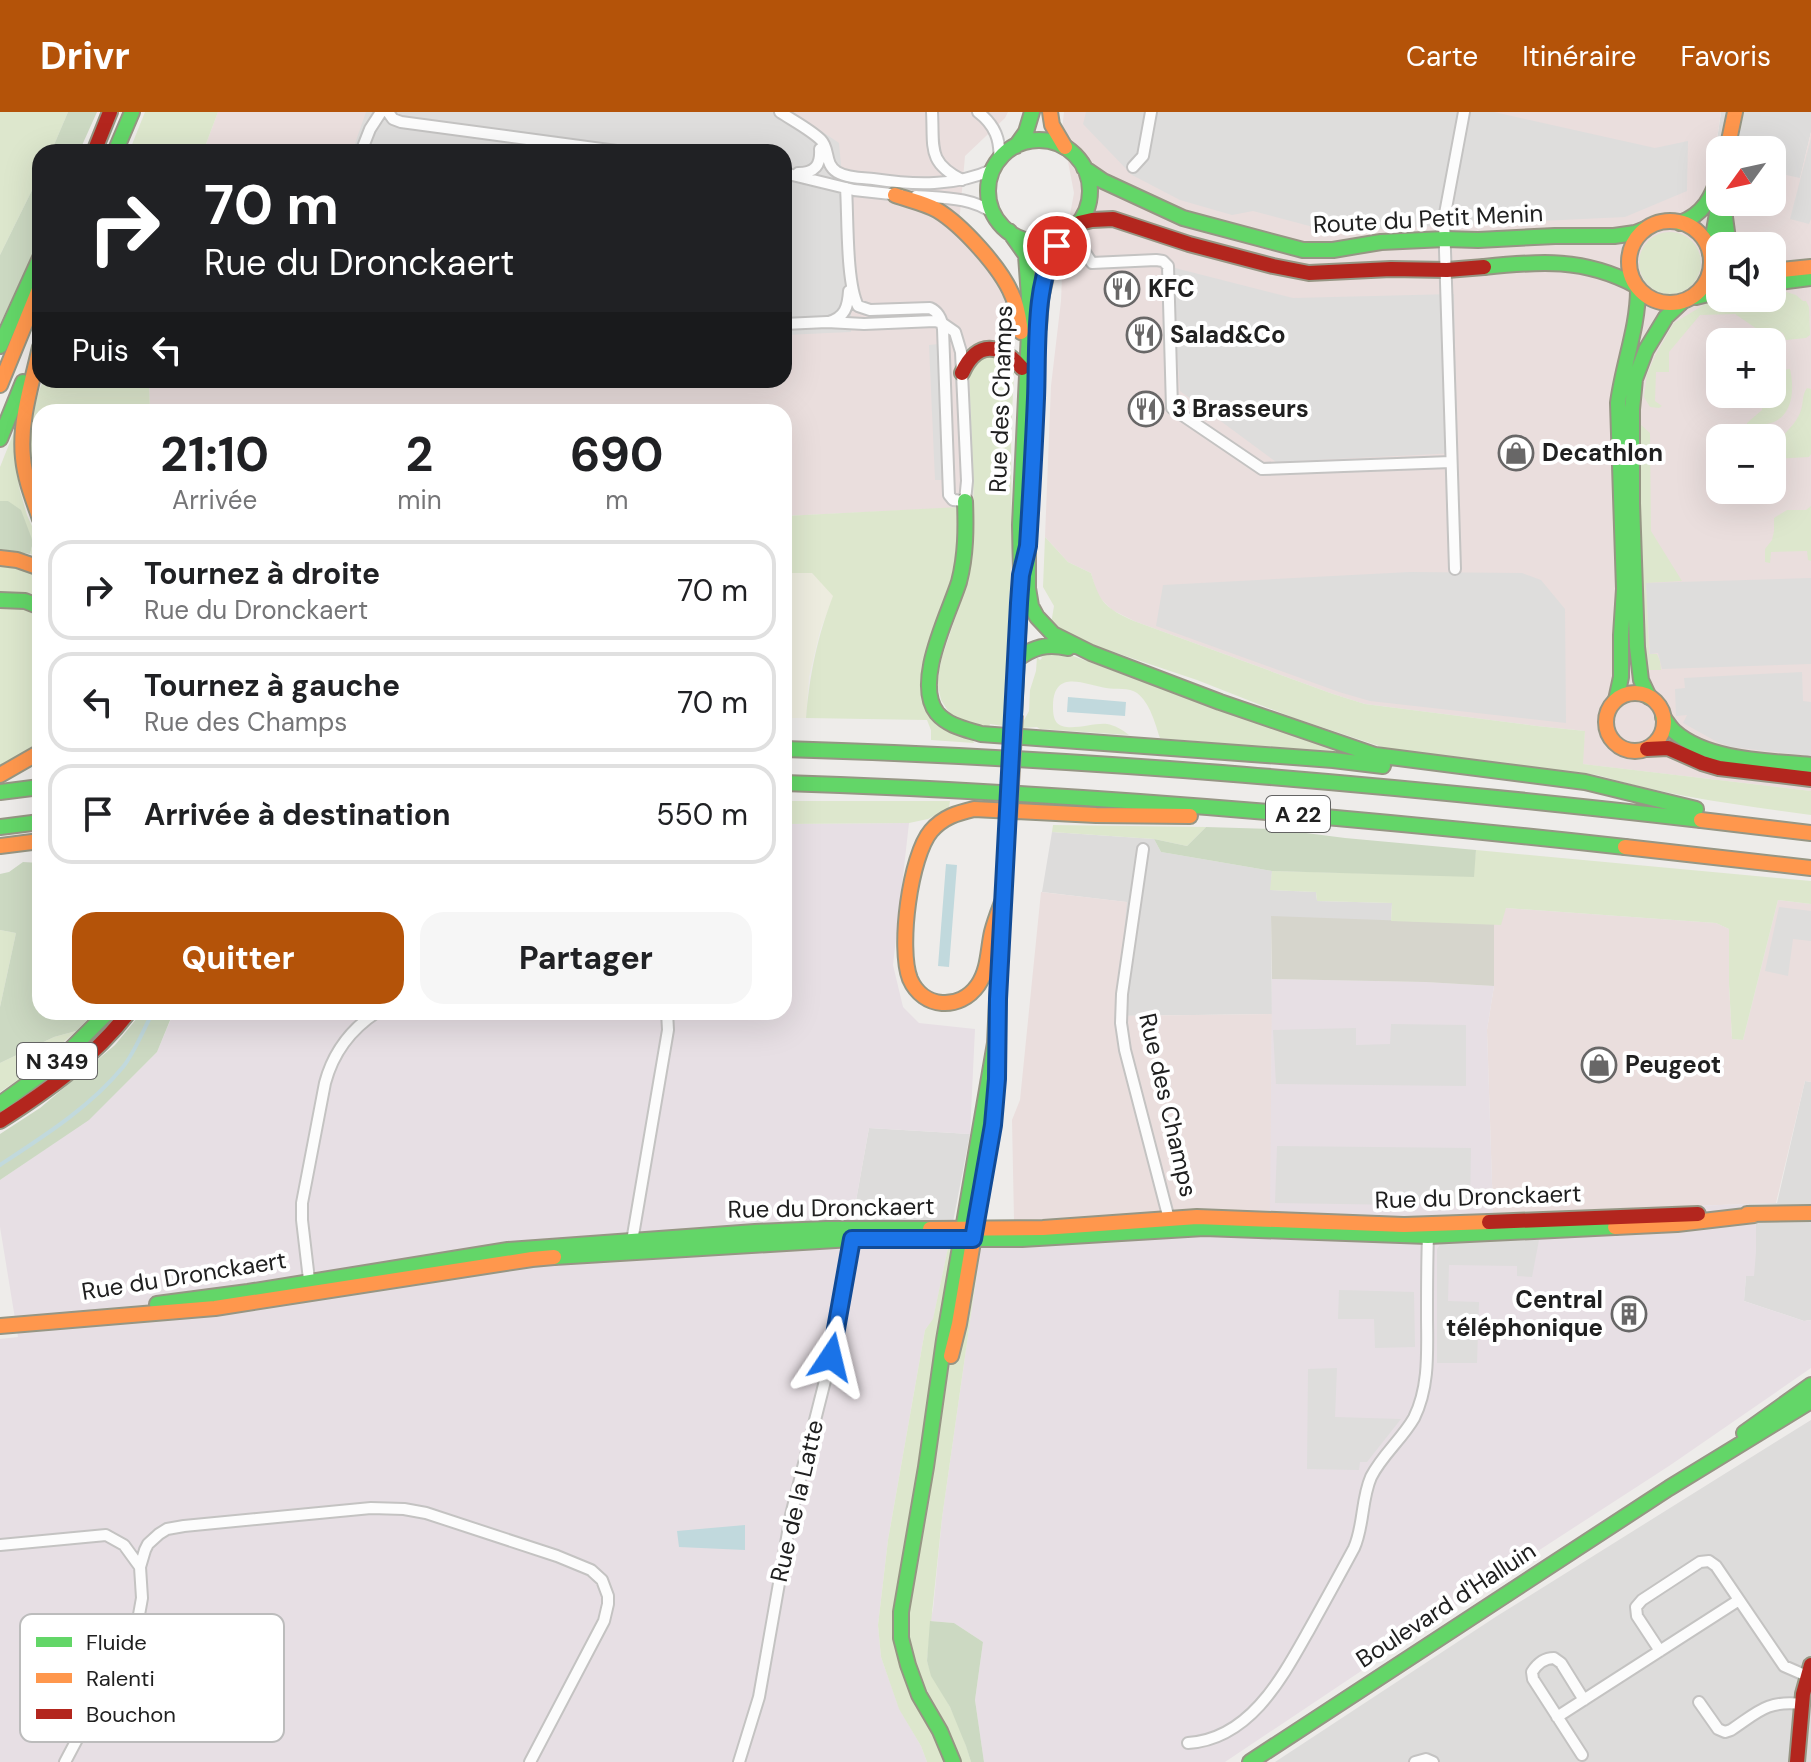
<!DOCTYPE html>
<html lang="fr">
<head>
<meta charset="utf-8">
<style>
  body { margin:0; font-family:"DM Sans",sans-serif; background:#f6f6f6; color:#202124; height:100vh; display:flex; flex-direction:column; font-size:30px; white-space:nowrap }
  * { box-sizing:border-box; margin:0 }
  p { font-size:26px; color:#757577 }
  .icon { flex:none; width:44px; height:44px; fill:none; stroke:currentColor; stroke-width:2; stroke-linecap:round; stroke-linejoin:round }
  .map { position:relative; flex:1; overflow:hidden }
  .drawer { position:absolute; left:32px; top:292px; width:760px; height:616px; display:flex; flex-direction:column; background:#fff; border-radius:24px; box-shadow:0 8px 32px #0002 }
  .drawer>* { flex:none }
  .top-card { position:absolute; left:32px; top:32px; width:760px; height:244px; border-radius:24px; box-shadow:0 8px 32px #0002; background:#202124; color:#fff; overflow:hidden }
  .needle { width:52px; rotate:237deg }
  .tools { position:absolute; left:1706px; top:24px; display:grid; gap:16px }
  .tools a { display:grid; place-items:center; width:80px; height:80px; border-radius:16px; background:#fff; box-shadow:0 8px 32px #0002; font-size:40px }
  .pin { position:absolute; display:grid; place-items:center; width:68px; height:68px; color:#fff; margin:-34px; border:4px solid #fff; border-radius:50%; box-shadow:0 2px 8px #0007 }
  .me { position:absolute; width:88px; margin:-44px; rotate:10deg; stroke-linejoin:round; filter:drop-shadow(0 0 6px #0008) }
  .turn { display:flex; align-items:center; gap:28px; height:168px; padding:0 40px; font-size:36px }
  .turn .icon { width:104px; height:104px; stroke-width:2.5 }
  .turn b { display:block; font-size:56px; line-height:68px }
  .then { display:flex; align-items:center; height:76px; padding:0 40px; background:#0003; gap:16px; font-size:30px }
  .eta { display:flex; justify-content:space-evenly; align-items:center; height:136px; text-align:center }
  .eta b { font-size:48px; font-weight:700; line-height:56px }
  .cta { display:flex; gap:16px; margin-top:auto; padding:16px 40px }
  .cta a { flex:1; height:92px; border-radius:24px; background:#b45309; color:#fff; font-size:32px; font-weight:700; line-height:92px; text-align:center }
  .cta a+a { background:#f6f6f6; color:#202124 }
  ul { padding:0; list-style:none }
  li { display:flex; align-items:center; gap:24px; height:100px; margin:0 16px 12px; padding:0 24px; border:4px solid #e0e0e0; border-radius:24px }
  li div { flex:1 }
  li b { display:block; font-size:30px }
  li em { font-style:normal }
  header { display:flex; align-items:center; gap:48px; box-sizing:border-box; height:112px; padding:0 40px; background:#b45309; color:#fff }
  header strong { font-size:38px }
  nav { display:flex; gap:44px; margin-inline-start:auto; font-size:28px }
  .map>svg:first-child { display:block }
  .residential { fill:#dddcdb }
  .commercial { fill:#eadedd; fill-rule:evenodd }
  .industrial { fill:#e7dfe4 }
  .construction { fill:#d6d5cc }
  .farmland { fill:#edecdf }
  .grass { fill:#dde7cd }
  .forest { fill:#ccd9c2 }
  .parking { fill:#dedddc }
  .water { fill:#c1d9dd }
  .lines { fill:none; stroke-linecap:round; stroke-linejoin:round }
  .stream { stroke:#c1d9dd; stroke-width:4 }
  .street-casing { stroke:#c4c3c2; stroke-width:14 }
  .fast-casing { stroke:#969684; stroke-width:18 }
  .slow-casing { stroke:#969684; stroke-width:18 }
  .jam-casing { stroke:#969684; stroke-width:18 }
  .street { stroke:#fcfcfc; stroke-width:10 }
  .fast { stroke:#63d668; stroke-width:14 }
  .slow { stroke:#ff974d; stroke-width:14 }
  .jam { stroke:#b3261e; stroke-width:14 }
  .fast-bridge-casing { stroke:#a29789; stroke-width:20; stroke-linecap:butt }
  .fast-bridge { stroke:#63d668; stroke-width:16 }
  .route-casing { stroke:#114b97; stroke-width:20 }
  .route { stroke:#1a73e8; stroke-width:14 }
  .labels { text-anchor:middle; stroke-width:8; stroke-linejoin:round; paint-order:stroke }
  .shield { fill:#fff; stroke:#636363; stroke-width:2 }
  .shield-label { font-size:22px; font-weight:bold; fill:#202020 }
  .street-label { font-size:24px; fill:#202020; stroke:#fff }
  .poi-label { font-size:24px; font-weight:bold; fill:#202020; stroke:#fff; text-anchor:start }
  .key { fill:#fff; stroke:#bcbcbc; stroke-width:2 }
  .key-label { font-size:22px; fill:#202020 }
</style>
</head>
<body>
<header>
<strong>Drivr</strong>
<nav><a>Carte</a><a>Itinéraire</a><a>Favoris</a></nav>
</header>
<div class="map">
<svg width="1811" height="1650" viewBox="0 0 1811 1650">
  <rect width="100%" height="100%" fill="#eeecea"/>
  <path class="residential" d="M1721,0H1811V20L1800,67L1772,60V38H1720V40L1716,35Z
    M1052,720L1154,727L1161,740L1272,759L1271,778L1316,780L1317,789L1392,791L1391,809L1271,805L1272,902L1116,904L1126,790L1042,780Z
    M1805,969L1811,970V1208L1804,1209L1744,1189L1746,1164L1756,1113L1748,1092L1777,1091Z
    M869,1016L970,1022L948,1136L857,1132L852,1111Z
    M1811,1308V1650H1275L1497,1504Z"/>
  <path class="commercial" d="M218,0H1008L1005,6L965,44L958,124L995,167L1007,191L1010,227L968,236L974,395L784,404V300H150L149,268H784V40H203Z
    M1064,0H1721L1716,34L1720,40V90H1772V60L1800,66L1811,20V679L1582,652L1585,619L1537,614L1365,592L1333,582L1134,509L1112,498L1097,483L1091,461L1068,450L1045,425L1051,274L1061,189L1063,140L1074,81L1062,18ZM1720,134H1772V186H1720ZM1720,230H1772V282H1720ZM1720,326H1772V378H1720Z
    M1041,780L1127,790L1116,904L1272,902L1271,1102L1014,1108L1012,1008L1020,988Z
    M1778,788L1811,792V970L1805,969L1776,1091L1493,1101L1487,918L1494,874V812L1506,796L1716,811L1729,817V872L1732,927L1743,928Z"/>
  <path class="industrial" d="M909,711L893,853L903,895L919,911L975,917L970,1022L869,1016L852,1111L857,1132L948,1136L933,1208L925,1218L888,1428L878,1513L881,1545L899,1596L921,1634L927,1650H0V1227L18,1225L0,1115V1068L89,1007L157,940L174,900H784V712Z
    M1272,867L1425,870L1494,874L1487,918L1493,1101L1748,1092L1756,1113V1140L1754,1164H1746L1744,1189L1804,1209L1811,1208V1256L1669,1354L1493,1468L1415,1523L1225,1650H984L975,1588L983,1530L954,1511L930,1509L933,1498L942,1406L980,1139L991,1110L1270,1102Z"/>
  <path class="construction" d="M1271,804L1494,812V874L1425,870L1272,867Z"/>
  <path class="farmland" d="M784,461H812L834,483L820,519L809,565L806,606H784Z"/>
  <path class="grass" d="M0,0H68L51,40H40V62L0,143Z
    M145,0H218L203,40H129Z
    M1639 151a31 31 0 1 1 62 0a31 31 0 1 1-62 0Z
    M1783,179L1796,183L1803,189H1806L1809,195L1810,223L1806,226L1786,228L1783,221L1771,217L1763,221L1735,202L1700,203L1669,240V260H1656L1655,289L1662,294L1659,296L1650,295L1644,285L1647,262L1656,242L1674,211L1712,188L1729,186H1772V180Z
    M992,244L1007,251L1014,262L1011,320L1012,435L1003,614L990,612L989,615L963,609L950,602L941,588L937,569L942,545L961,489L974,395L969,258C975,249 981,246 992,244Z
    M1790,257C1794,275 1794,301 1774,310C1766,313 1756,313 1747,313V311L1762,298L1764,282H1772C1772,274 1771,266 1776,259Z
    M43,268H149L150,300H40V381C37,369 31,356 30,344C28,318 34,292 43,268Z
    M1807,276L1811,277V342L1809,345L1772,347C1772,329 1793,318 1800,301C1804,292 1801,284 1807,276Z
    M1640,312L1650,321L1651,419L1682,469L1646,471L1649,542H1657L1660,549L1661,558H1643L1635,382Z
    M14,320L16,321V356L20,379L27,403L40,432V445L30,442L33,430L8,389H0V355Z
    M1811,394V449L1808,448L1807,439L1771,440L1770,451L1765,450V437L1772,428L1774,419V406L1787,398H1806Z
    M960,395L958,441L922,577L972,626L974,631L931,628V618L927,608L806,606C810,561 817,526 833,484L812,461H784V404Z
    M1045,425L1068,450L1091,461C1100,492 1106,496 1134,509L1333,582L1365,592L1537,614L1585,619L1583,652L1811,679V703C1739,693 1667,684 1597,663L1385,636L1294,606L1197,568L1072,526L1051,512L1054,494L1043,475Z
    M0,453L40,463V487L0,481Z
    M0,496L23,497L40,506V628L17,645L0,653Z
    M1038,541H1065L1228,601L1314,628L1343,642L1160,626C1155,611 1150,591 1137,581C1129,575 1116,578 1106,576C1086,573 1054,556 1053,593C1053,599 1053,606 1057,611C1067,621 1094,610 1107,612C1114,613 1123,618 1129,623L1040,617L1037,615L1022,616L1023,610L1029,599L1030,578L1036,559L1037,545L1040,548L1042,546Z
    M784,689H950L949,696L928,707L909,711L784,712Z
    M1053,713L1206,715L1187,734L1154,727L1052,720Z
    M1476,738L1811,769V792L1778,788L1743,928L1732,927L1729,872V817L1716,811L1506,796L1501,813L1391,809L1392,791L1317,789L1316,780L1270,778L1272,759L1473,764Z
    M0,818L16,821L0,895Z
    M76,919L33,958L0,980V951L54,925Z
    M948,1136L980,1139L942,1406L927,1549C932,1567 942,1579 950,1595C959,1613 966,1631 971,1650H927L921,1634L899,1597L881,1545L878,1513L888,1428L925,1218L933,1207Z"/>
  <path class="forest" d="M68,0H97L79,40H51Z
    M40,62V127L0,212V143Z
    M0,389H8L21,398L33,430L30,442L0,437Z
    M1206,715L1275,717L1345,726L1476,738L1474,765L1272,759L1161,740L1154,727L1187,734Z
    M23,750L40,751V900H95L76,919L54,925L0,951V895L16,821L0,818V762L9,760Z
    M142,900L173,901L157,940L89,1008L0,1068V1022L40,996L115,933Z
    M930,1509L954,1511L983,1530L975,1588L984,1650H971L966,1634L950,1595L931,1564L927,1549Z"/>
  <path class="parking" d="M366,0H793L839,31L851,161V220L784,223V40H352Z
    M1086,0H1494L1655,36L1688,29L1687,79L1625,105L1355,118L1317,116L1253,99L1232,103L1180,88L1132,63L1083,12Z
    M1811,26V107L1809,112L1790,107Z
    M1171,155L1293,186L1454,182L1457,341L1276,350L1180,279Z
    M938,232L944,368H935L929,233Z
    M1410,460L1522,461L1541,468L1565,497L1566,611L1370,589L1339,580L1156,514L1163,473Z
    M1811,466V552L1662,557L1658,541L1650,542L1646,471Z
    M1802,560L1803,589L1811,590V644L1731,635L1719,631L1683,611L1687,603L1676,604L1675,577L1685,576L1684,566Z
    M1779,795L1811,799V829L1793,827L1788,864L1765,859Z
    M1391,912L1466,913V974L1276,972L1273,918L1356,916V933L1390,932Z
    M1277,1034L1471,1036L1470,1094L1275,1091Z
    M1539,1128L1532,1165L1517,1164V1154L1449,1153L1448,1189L1479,1190L1477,1251H1437V1137L1442,1130Z
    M1339,1178L1414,1180L1415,1235L1375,1236L1374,1207H1338Z
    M1337,1256L1335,1305L1401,1307L1367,1350H1360L1359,1358L1307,1357L1308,1257Z"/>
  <path class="water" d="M1068,585L1126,590L1125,604L1067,600Z
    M946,752L957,753L949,855L938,854Z
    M745,1413V1438L679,1435L677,1419Z"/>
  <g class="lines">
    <path class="stream" d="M0,1053C44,1024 89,996 123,955C135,940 143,918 153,900"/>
    <g class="street-casing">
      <path id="street" d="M388,0L393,7L401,10L624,40
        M780,0C792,8 811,18 821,28C830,37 824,52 837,60C847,66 861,66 873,67C914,73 955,75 994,57
        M932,0C934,36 927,50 962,68
        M978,0C995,13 1001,28 999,49
        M361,40L370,17L381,0
        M1133,55L1143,44L1151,0
        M784,61L854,78L900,83
        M798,61C815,61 821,53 820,37
        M916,84C942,86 973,85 994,102
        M1082,136L1092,151L1156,148L1163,149L1168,154L1172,296L1262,357L1451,350
        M829,210C845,205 848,195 849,179
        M784,212L827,210L864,212L935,209L942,211L955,220L961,240L967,369L965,389L953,388L949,383L943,217C942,208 939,200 930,196L870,198L858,194C846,171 848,104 846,76
        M1455,457L1444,107L1464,0
        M1143,737L1122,882L1121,911L1125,938L1170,1111
        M631,1135L668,918L667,900
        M310,1176L302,1108V1091L325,971C333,941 351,917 377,900
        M0,1433L106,1423L124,1433L140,1455
        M1660,1539L1637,1504L1636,1495L1642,1488L1700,1450L1709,1449L1716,1454L1784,1554L1807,1564
        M1699,1590L1718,1617L1725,1620L1731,1618C1758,1600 1767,1588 1802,1592
        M1557,1605L1739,1488
        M1188,1631C1250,1627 1282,1566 1309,1518C1324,1491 1339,1464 1354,1436C1364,1414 1361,1388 1371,1365C1382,1343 1402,1327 1414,1306C1430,1274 1427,1237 1427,1203C1427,1177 1427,1150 1428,1124
        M1582,1643L1533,1567L1532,1560C1537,1552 1544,1546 1554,1546L1561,1551L1584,1588
        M65,1650L137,1514L142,1486L140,1455L145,1438L148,1432L159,1422L167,1417L184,1414L371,1396L404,1397L426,1401L557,1444L591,1458L602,1468L608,1484V1492L604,1509L530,1650
        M739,1650L759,1585L791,1403L831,1245L852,1127
        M1415,1650L1426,1647L1433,1650"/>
    </g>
    <g class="fast-casing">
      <path id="fast" d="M988 79a51 51 0 1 1 102 0a51 51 0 1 1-102 0Z
        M1016,34L1026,20L1032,0
        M115,40L132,0
        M1084,56L1103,69L1183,106L1303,138H1333L1381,130L1445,127L1478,128L1555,124H1614L1635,121L1645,117
        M1723,91L1729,134
        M1680,111C1704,102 1712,85 1720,62
        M1009,119L1026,143L1030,199L1020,413L1021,463L1014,603
        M1710,141L1720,85
        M1484,155C1540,149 1584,146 1635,173
        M1772,171L1811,166
        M1696,185L1720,179
        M0,234L40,146
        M0,327L23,270
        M965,389C966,416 966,443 959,470C949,502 913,570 937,601C948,614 965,617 981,622L1333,648L1383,654
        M1028,434V476L1031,494L1037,505L1053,522L1091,541L1220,590L1375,643L1585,670L1696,697
        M0,488L25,489L40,495
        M1016,548C1033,535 1047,531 1068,536
        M1649,585L1641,568L1637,535L1632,391V297L1635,267L1646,238L1666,205L1681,191
        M1616,588L1621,565V523L1624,477L1618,291C1623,252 1638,216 1638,177
        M1663,605C1667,610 1670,616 1675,620C1708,649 1770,649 1811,653
        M784,637C1092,646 1395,673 1701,708
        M784,671C1065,680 1345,704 1625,735
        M0,680L40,675
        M0,715L40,710
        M0,992L58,950L108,900
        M554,1145L852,1127H1022L1204,1116L1428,1124L1615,1115
        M157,1192L248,1180L508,1138L755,1120L826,1117H930
        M1744,1321L1811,1273
        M953,1650L940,1619L919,1583L908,1553L901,1526V1500L926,1355L944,1228L995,931L997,889
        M1250,1650L1669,1376L1811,1289"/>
    </g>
    <g class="slow-casing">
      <path id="slow" d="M1050,0L1052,13L1065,35
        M1727,38L1735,0
        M895,83C909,88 924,91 937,98C962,113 1001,156 1012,183C1018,195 1019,207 1021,220
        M1629 150a41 41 0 1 1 82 0a41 41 0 1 1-82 0Z
        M1772,159L1811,155
        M1039,215L1041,187L1049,150L1065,123
        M40,235C32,271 19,309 23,346C25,367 33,387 40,407
        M0,273L40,175
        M0,446L17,448L40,456
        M1606 610a29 29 0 1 1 58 0a29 29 0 1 1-58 0Z
        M0,663L40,640
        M1701,708L1811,721
        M0,734L40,729
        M1625,735L1811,756
        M1004,785C1000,796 995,808 992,820C988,837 989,857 978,873C960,899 923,897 910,867C898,836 910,744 931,719C943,705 957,701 974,697L1096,703L1190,704
        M997,889L1008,707
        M1747,1102L1811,1101
        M1615,1115L1677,1112L1754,1103
        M930,1117L1043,1116L1197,1105L1404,1113L1489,1110
        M0,1214L215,1196L532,1147L554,1145
        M951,1244L959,1212L993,1013L995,991"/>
    </g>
    <g class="jam-casing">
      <path id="jam" d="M94,40L110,0
        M1079,111L1092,108L1113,107L1189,132L1273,154L1309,161L1391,157L1447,158L1484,155
        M962,261C977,228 1000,231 1022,256
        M1647,637L1668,636L1702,651L1719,656L1811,667
        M0,1009C49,978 93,946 129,900
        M1489,1110L1698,1102
        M1797,1650L1803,1582L1811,1553"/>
    </g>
    <use href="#street" class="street"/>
    <use href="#fast" class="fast"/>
    <use href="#slow" class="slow"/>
    <use href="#jam" class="jam"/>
    <g class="fast-bridge-casing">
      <path id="fast-bridge" d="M1008,707L1014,603"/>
    </g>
    <use href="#fast-bridge" class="fast-bridge"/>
  </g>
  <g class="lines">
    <g class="route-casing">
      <path id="route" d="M831,1245L852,1127H973L993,1013L997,967L998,887L1019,491L1021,463L1028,434C1031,385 1034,335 1036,286C1038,243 1033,170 1057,134"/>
    </g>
    <use href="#route" class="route"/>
  </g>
  <defs>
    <g id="restaurant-ring" transform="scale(1.8)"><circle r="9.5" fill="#fff" stroke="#686767" stroke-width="1.5"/><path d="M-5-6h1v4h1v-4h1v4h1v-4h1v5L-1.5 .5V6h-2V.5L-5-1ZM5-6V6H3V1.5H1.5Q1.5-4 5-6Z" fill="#686767"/></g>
    <g id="shop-ring" transform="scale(1.8)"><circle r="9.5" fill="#fff" stroke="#686767" stroke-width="1.5"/><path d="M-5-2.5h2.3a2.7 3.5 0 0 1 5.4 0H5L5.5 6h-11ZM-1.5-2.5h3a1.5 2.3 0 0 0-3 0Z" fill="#686767"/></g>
    <g id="building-ring" transform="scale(1.8)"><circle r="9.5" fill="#fff" stroke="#686767" stroke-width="1.5"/><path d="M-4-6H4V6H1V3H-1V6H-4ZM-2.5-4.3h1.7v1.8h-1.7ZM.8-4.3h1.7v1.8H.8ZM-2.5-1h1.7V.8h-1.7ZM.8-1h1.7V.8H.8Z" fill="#686767"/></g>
  </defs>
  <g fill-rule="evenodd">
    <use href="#restaurant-ring" x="1122" y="177"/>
    <use href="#restaurant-ring" x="1144" y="223"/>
    <use href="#restaurant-ring" x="1146" y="297"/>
    <use href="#shop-ring" x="1516" y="341"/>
    <use href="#shop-ring" x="1599" y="953"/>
    <use href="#building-ring" x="1629" y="1202"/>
  </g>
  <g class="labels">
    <g class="shield">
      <rect x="1266" y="684" width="64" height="36" rx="6"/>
      <rect x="17" y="931" width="80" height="36" rx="6"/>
    </g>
    <g class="shield-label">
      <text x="1298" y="710">A 22</text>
      <text x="57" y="957">N 349</text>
    </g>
    <g class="street-label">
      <text transform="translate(1428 107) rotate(-3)" y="8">Route du Petit Menin</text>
      <text transform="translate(1001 287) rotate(-88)" y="8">Rue des Champs</text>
      <text transform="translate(1168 993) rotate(77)" y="8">Rue des Champs</text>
      <text transform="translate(1478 1085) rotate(-2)" y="8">Rue du Dronckaert</text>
      <text transform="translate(831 1096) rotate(-1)" y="8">Rue du Dronckaert</text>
      <text transform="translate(184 1164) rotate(-9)" y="8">Rue du Dronckaert</text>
      <text transform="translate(797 1389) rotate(-77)" y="8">Rue de la Latte</text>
      <text transform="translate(1446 1493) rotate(-33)" y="8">Boulevard d'Halluin</text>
    </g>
    <g class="poi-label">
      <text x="1148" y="185">KFC</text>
      <text x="1170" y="231">Salad&amp;Co</text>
      <text x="1172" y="305">3 Brasseurs</text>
      <text x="1542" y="349">Decathlon</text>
      <text x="1625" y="961">Peugeot</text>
      <text x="1603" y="1196" text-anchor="end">Central<tspan x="1603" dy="28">téléphonique</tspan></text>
    </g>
  </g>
  <rect x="20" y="1502" width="264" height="128" rx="12" class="key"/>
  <rect x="36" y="1525" width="36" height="10" fill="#63d668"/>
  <rect x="36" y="1561" width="36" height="10" fill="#ff974d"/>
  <rect x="36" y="1597" width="36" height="10" fill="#b3261e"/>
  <g class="key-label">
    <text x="86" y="1538">Fluide</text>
    <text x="86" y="1574">Ralenti</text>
    <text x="86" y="1610">Bouchon</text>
  </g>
</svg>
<div class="tools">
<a><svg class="needle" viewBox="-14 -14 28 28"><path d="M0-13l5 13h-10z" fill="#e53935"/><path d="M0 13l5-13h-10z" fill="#757577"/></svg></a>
<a><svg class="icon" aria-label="sound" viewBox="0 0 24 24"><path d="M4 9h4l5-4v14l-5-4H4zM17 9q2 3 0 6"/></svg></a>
<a>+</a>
<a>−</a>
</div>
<div class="pin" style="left:1057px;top:134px;background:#d93025"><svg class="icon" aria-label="arrive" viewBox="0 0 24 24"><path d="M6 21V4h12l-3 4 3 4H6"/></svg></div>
<svg class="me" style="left:831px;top:1245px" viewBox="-20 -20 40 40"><path d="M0-17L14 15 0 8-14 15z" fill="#1a73e8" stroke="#fff" stroke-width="4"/></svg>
<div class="top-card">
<div class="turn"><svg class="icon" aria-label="right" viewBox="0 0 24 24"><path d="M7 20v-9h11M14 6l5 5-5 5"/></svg><div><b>70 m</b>Rue du Dronckaert</div></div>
<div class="then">Puis<svg class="icon" aria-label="left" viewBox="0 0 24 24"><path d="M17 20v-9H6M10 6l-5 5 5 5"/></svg></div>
</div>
<section class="drawer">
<div class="eta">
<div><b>21:10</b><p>Arrivée</p></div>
<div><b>2</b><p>min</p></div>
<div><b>690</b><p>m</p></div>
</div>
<ul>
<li><svg class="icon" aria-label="right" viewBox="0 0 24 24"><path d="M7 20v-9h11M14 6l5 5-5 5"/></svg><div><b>Tournez à droite</b><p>Rue du Dronckaert</p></div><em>70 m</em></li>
<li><svg class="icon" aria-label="left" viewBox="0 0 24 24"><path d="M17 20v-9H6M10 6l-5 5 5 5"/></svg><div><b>Tournez à gauche</b><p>Rue des Champs</p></div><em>70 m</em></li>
<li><svg class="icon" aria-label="arrive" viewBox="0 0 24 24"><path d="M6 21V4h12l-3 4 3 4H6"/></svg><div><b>Arrivée à destination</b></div><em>550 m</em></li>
</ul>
<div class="cta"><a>Quitter</a><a>Partager</a></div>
</section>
</div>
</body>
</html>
